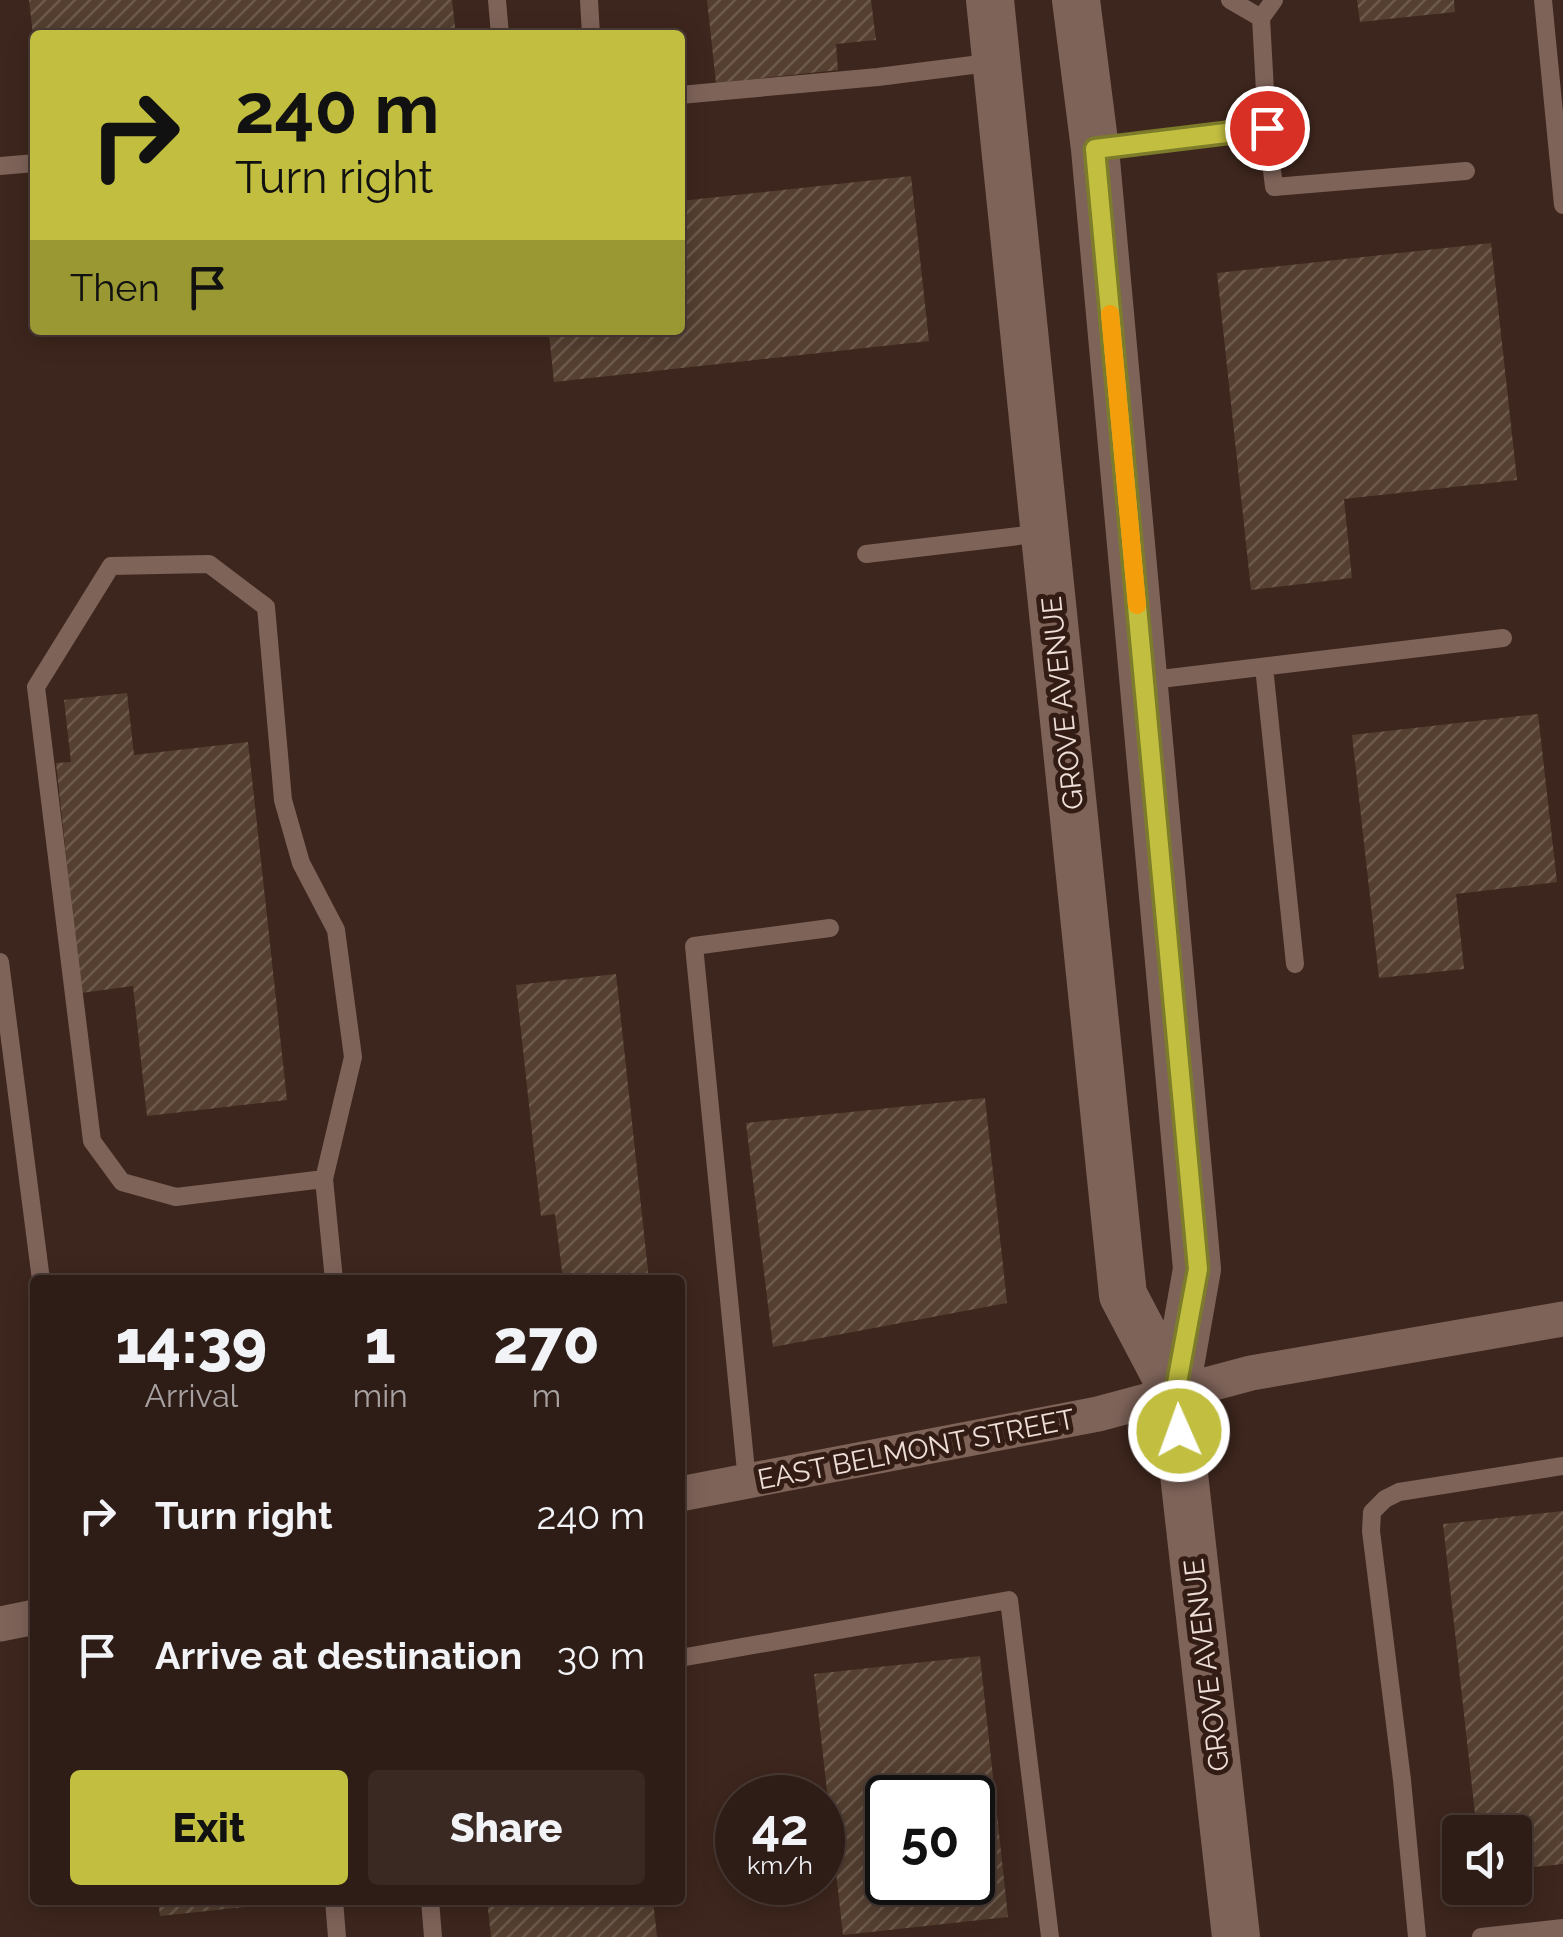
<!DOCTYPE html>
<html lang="en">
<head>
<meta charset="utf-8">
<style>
  body { margin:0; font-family:Raleway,sans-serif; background:#3a2923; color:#f1f3f6; height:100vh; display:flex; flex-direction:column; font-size:38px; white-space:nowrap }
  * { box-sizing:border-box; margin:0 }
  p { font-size:32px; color:#a7a1a1 }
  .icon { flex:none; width:55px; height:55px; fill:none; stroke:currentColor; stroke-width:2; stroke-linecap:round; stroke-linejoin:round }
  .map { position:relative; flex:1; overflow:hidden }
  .drawer { position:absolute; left:30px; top:1275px; width:655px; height:630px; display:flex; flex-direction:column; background:#2e1c16; border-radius:10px; box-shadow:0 5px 25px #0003,0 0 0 2px #493a35 }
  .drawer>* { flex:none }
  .guide { position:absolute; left:30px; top:30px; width:655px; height:305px; border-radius:10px; box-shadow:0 5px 25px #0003,0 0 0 2px #493a35; background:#c1be40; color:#111; overflow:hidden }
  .buttons { position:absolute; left:1442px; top:1815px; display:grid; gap:20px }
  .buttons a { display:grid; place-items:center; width:90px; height:90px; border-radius:10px; background:#2e1c16; box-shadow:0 5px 25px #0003,0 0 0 2px #493a35; font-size:50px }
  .speed { position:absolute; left:715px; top:1775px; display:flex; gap:20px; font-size:50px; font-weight:700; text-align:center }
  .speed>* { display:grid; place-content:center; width:130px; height:130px; border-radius:50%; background:#2e1c16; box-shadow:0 5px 25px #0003,0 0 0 2px #493a35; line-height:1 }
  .speed small { font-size:25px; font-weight:400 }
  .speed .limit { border:5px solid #111; border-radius:15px; background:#fff; color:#111 }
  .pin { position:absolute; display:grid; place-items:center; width:85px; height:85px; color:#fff; margin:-42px; border:5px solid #fff; border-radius:50%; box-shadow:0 2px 10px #0007 }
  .me { position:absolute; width:110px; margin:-55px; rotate:358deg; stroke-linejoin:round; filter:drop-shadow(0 0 8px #0008) }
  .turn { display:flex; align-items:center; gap:35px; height:210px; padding:0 40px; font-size:45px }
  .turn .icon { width:130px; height:130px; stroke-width:2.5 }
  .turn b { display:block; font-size:70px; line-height:85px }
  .then { display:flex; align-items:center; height:95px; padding:0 40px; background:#0003; gap:20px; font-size:38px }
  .eta { display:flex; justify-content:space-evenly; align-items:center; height:170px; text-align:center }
  .eta b { font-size:60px; font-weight:800; line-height:70px }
  .button { display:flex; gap:20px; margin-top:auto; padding:20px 40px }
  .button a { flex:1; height:115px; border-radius:10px; background:#c1be40; color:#111; font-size:40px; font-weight:800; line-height:115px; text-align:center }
  .button a+a { background:#3a2923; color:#f1f3f6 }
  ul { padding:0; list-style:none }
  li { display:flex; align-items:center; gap:30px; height:140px; padding:0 40px }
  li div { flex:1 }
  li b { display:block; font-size:38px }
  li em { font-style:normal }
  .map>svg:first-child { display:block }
  .building { fill:url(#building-hatch); fill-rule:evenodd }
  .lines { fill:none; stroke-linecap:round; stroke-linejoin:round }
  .lane { stroke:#7e6359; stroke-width:18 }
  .street { stroke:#7e6359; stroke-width:35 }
  .secondary { stroke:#7e6359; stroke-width:48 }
  .route-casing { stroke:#7d7c2a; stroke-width:25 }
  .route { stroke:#c1be40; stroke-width:18 }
  .slow { stroke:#f59e0b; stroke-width:18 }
  .labels { text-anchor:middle; stroke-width:10; stroke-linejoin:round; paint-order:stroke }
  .street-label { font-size:28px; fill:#edded8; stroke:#331c14 }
</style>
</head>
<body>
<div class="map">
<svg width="1563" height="1937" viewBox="0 0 1563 1937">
  <defs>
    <pattern id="building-hatch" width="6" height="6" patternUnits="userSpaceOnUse" patternTransform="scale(2.5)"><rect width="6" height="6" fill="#543f30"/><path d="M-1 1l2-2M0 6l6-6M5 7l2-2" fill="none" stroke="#6d5a4d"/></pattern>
  </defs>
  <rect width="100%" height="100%" fill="#3d261d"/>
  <path class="building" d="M29,0H452L456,35H33Z
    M707,0H871L876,40L836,44L838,70L716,83Z
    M1357,0H1454L1455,12L1360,22Z
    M911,176L929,341L554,382L549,334L585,330H680V201Z
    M1491,243L1517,480L1344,499L1352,578L1251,590L1217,273Z
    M127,693L134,755L248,742L287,1100L147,1116L133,986L81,993L56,763L71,762L64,700Z
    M1538,714L1557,882L1456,894L1464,969L1379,978L1352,735Z
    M616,974L649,1280H563L555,1214L541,1216L516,985Z
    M985,1098L1007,1303L773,1347L746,1123Z
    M1563,1511V1864L1515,1869V1832H1477L1443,1524Z
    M980,1656L1008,1917L843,1935L814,1674ZM888,1798H972V1882H888Z
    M158,1900H281V1903L160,1916Z
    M487,1900H653L657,1937H491Z"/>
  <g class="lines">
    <path class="lane" d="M497,0L500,35
      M589,0L591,35
      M1543,0L1563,205
      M1261,18L1274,0
      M680,95L878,77L996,62
      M1267,128L1274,187L1466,171
      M1095,149L1267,128L1261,18L1230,0
      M0,166L35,163
      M866,554L1044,533
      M1264,667L1295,964
      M1144,681L1503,638
      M0,962L41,1280
      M324,1179L176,1197L122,1182L92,1141L36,687L111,566L209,564L266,607L283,800L301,863L336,930L353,1057L324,1179L334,1280
      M747,1481L694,946L830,928
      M680,1658L1009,1600L1050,1937
      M334,1900L337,1937
      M430,1900L433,1937
      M1417,1937L1402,1780L1371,1531L1372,1512L1385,1499L1399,1492L1563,1466
      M1481,1937L1563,1928"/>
    <path class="street" d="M680,1494L1098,1414L1251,1373L1563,1319
      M0,1624L35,1617"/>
    <path class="secondary" d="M990,0L1123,1295L1175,1394
      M1076,0L1095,149L1197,1269L1175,1394L1236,1937"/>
  </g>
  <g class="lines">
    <g class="route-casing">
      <path id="route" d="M1179,1431L1175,1394L1198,1269L1095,149L1267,128"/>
    </g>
    <use href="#route" class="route"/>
    <path class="slow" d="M1110,314L1137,605"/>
  </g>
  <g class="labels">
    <g class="street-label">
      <text transform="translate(1062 703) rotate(-96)" y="10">GROVE AVENUE</text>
      <text transform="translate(916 1449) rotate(-11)" y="10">EAST BELMONT STREET</text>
      <text transform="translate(1206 1665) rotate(-97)" y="10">GROVE AVENUE</text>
    </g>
  </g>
</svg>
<div class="buttons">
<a><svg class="icon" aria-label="sound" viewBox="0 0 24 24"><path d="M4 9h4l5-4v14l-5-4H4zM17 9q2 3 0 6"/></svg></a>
</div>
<div class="speed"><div>42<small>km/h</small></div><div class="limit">50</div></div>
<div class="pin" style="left:1267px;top:128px;background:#d93025"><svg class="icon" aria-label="arrive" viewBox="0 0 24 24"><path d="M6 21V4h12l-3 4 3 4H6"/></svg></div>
<svg class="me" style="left:1179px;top:1431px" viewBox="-20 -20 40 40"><circle r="17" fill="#c1be40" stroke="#fff" stroke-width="3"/><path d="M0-11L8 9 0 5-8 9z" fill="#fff"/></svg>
<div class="guide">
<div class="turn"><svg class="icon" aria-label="right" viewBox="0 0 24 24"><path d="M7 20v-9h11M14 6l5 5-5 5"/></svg><div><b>240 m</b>Turn right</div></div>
<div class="then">Then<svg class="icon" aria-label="arrive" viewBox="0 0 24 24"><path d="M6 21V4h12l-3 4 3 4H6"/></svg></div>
</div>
<section class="drawer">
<div class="eta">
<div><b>14:39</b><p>Arrival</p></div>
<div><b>1</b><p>min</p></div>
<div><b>270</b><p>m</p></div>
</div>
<ul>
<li><svg class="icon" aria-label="right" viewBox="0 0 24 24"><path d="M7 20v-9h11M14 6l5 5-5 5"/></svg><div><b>Turn right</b></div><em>240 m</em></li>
<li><svg class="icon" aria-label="arrive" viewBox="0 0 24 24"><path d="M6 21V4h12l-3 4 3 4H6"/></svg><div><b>Arrive at destination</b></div><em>30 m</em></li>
</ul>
<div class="button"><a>Exit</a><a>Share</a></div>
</section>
</div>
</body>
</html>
